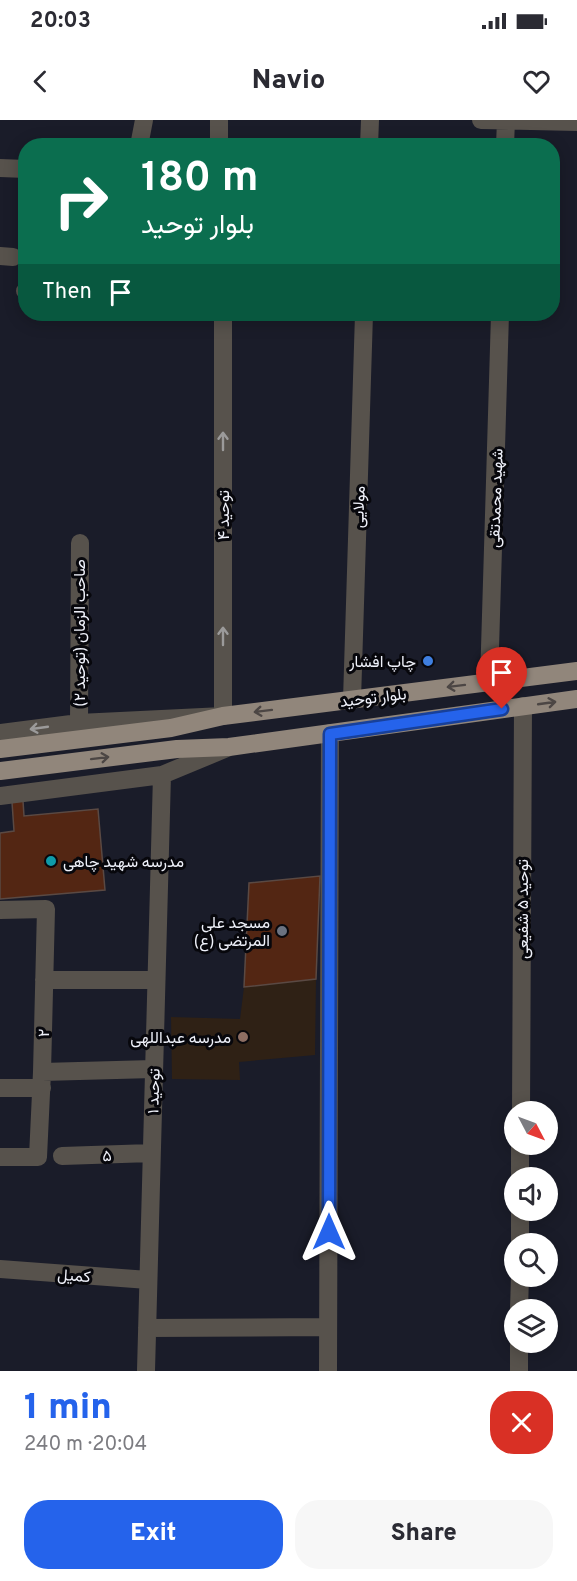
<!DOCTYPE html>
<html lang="en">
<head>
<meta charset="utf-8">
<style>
  body { margin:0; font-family:Overpass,Vazirmatn,sans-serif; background:#f7f7f7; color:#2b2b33; height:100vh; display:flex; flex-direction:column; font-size:22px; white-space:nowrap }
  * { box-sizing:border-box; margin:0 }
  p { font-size:20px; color:#7c7c81 }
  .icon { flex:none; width:33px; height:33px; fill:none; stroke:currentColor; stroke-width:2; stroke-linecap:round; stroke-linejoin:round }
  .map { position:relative; height:1251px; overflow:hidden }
  .sheet { display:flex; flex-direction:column; background:#fff; flex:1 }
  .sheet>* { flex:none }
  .banner { position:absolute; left:18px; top:18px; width:542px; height:183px; border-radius:24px; box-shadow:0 3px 15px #0003; background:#0b6e4f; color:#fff; overflow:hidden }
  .needle { width:39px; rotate:131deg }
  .tools { position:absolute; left:504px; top:981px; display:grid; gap:12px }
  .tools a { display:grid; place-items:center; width:54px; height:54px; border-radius:50%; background:#fff; box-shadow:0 3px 15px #0003; font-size:30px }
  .pin { position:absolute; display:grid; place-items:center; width:51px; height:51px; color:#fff; margin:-62px -26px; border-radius:50% 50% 50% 0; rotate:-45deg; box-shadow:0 0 6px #0007 }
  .pin .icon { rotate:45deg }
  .me { position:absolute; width:66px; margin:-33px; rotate:0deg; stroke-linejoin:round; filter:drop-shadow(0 0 4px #0008) }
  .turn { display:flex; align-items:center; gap:21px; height:126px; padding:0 24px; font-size:27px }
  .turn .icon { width:78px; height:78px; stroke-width:2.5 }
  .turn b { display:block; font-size:42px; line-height:51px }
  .then { display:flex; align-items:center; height:57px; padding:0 24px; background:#0003; gap:12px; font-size:22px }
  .round { display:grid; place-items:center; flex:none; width:63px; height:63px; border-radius:24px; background:#f7f7f7 }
  .summary { display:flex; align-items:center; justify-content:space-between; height:102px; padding:0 24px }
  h1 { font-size:36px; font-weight:800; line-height:45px; color:#2563eb }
  .cta { display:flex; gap:12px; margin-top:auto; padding:12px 24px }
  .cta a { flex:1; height:69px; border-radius:24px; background:#2563eb; color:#fff; font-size:24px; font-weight:800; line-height:69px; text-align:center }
  .cta a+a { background:#f7f7f7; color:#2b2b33 }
  .status { display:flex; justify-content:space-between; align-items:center; height:42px; padding:0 30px; background:#fff; direction:ltr }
  .status svg { height:16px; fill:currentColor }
  header { display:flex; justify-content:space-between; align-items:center; height:78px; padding:0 24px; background:#fff; font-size:27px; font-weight:800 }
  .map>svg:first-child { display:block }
  .education { fill:#2f2115 }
  .building { fill:#532613; stroke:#5a4943; stroke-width:1.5 }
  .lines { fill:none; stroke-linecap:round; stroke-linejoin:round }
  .minor { stroke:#57524c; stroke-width:18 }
  .major { stroke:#91867b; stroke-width:18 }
  .oneway { stroke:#9b9a9a }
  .oneway2 { stroke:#4c4644 }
  .route-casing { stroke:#184099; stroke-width:15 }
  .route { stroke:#2563eb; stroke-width:10 }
  .shop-dot { fill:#3f7fe0; stroke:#07070c; stroke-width:2 }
  .culture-dot { fill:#0f9aa8; stroke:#07070c; stroke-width:2 }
  .worship-dot { fill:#6b7280; stroke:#07070c; stroke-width:2 }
  .education-dot { fill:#8d6e63; stroke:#07070c; stroke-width:2 }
  .labels { text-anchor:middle; stroke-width:6; stroke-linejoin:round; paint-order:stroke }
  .street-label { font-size:16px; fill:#eff1fa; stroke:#07070c }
  .poi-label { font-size:16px; fill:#eff1fa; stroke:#07070c; text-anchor:end }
</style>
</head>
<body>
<div class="status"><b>20:03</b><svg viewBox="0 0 49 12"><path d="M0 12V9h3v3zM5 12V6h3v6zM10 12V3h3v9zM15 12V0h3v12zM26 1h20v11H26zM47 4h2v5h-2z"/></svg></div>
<header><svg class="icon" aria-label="back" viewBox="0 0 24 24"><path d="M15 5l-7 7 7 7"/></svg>Navio<svg class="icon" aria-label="heart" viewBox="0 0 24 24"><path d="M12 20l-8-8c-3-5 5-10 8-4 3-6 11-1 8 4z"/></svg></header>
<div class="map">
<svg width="577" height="1251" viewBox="0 0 577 1251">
  <rect width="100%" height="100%" fill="#1a1c29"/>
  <path class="education" d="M316,859L315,935L239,942L240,960L172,959L171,897L240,899L244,867Z"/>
  <path class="building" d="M431,20L493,23V26H431Z
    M23,681L24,696L98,689L105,770L0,779V713L14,711L12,682Z
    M320,756L316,859L244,867L249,763Z"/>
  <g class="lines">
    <path class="minor" d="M219,0V26
      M481,0L577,2
      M139,26L144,0
      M369,26L370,0
      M505,26L506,0
      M0,48L26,49
      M0,136L13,137
      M25,171H26
      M489,562L500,194
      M352,580L364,194
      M79,603L80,423
      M0,613L79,603L223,596V194
      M0,676L162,655L227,628
      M0,790L46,789L42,952L38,1037H0
      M44,860H156
      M42,952L153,949
      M0,968H42
      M521,992L523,586
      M62,1036L151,1033
      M520,1058V1024
      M520,1124V1090
      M0,1149L148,1160
      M519,1190L520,1156
      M147,1208L328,1207
      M146,1251L162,655
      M328,1251L330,613
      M519,1251V1222"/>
    <path class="major" d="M0,629L171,608L223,596L577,551
      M0,651L177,629L229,627L577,579"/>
  </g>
  <defs><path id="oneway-shaft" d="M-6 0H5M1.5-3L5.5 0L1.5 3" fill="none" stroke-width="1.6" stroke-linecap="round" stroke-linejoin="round" transform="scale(1.5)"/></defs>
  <g class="oneway">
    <use href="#oneway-shaft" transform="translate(223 321) rotate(-90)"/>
    <use href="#oneway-shaft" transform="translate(223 516) rotate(-90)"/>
    <use href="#oneway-shaft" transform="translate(39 608) rotate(172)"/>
  </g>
  <g class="oneway2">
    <use href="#oneway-shaft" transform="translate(456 566) rotate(173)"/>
    <use href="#oneway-shaft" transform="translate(547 583) rotate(-8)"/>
    <use href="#oneway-shaft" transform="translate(263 591) rotate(173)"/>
    <use href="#oneway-shaft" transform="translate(100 638) rotate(-7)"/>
  </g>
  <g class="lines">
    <g class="route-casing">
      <path id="route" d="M329,1112L330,614L502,589"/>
    </g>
    <use href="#route" class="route"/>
  </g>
  <circle class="shop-dot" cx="428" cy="541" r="6"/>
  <circle class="culture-dot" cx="51" cy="741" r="6"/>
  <circle class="worship-dot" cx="282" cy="811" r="6"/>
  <circle class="education-dot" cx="243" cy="917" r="6"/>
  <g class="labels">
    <g class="street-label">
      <text transform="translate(495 378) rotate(-88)" y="6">شهید محمدتقی</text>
      <text transform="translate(358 387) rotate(-88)" y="6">مولایی</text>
      <text transform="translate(223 395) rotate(-90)" y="6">توحید ۴</text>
      <text transform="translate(79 513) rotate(-90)" y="6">صاحب الزمان (توحید ۲)</text>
      <text transform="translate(373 577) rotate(-7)" y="6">بلوار توحید</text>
      <text transform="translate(522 789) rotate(-90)" y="6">توحید ۵ شفیعی</text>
      <text transform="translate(43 913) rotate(-89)" y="6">۲</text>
      <text transform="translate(153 971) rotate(-88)" y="6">توحید ۱</text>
      <text transform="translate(107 1035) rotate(-2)" y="6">۵</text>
      <text transform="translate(74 1155) rotate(4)" y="6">کمیل</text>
    </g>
    <g class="poi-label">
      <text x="416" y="547">چاپ افشار</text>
      <text x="63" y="747" text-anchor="start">مدرسه شهید چاهی</text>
      <text x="270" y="808">مسجد علی<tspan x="270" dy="18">المرتضی (ع)</tspan></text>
      <text x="231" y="923">مدرسه عبداللهی</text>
    </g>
  </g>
</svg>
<div class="tools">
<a><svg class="needle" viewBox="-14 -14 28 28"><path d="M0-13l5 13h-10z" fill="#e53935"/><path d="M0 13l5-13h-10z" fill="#7c7c81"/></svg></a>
<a><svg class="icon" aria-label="sound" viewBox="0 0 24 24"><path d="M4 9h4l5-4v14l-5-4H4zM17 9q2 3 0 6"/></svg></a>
<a><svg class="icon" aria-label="search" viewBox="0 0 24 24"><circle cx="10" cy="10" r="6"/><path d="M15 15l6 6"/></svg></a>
<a><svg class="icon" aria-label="layers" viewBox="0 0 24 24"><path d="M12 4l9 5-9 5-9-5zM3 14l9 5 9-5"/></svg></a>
</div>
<div class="pin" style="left:502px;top:589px;background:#d93025"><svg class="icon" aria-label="arrive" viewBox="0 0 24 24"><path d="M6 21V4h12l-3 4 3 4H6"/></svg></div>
<svg class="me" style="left:329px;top:1112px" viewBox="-20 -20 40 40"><path d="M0-17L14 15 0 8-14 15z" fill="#2563eb" stroke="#fff" stroke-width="4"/></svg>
<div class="banner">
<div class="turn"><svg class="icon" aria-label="right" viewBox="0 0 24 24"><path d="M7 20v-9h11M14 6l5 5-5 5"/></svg><div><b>180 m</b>بلوار توحید</div></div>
<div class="then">Then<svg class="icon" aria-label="arrive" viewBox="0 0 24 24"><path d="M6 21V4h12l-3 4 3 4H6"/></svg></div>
</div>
</div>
<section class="sheet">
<div class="summary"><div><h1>1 min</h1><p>240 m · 20:04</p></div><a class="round" style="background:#d93025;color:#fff"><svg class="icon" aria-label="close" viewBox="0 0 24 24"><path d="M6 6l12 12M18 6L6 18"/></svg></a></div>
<div class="cta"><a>Exit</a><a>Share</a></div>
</section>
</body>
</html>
